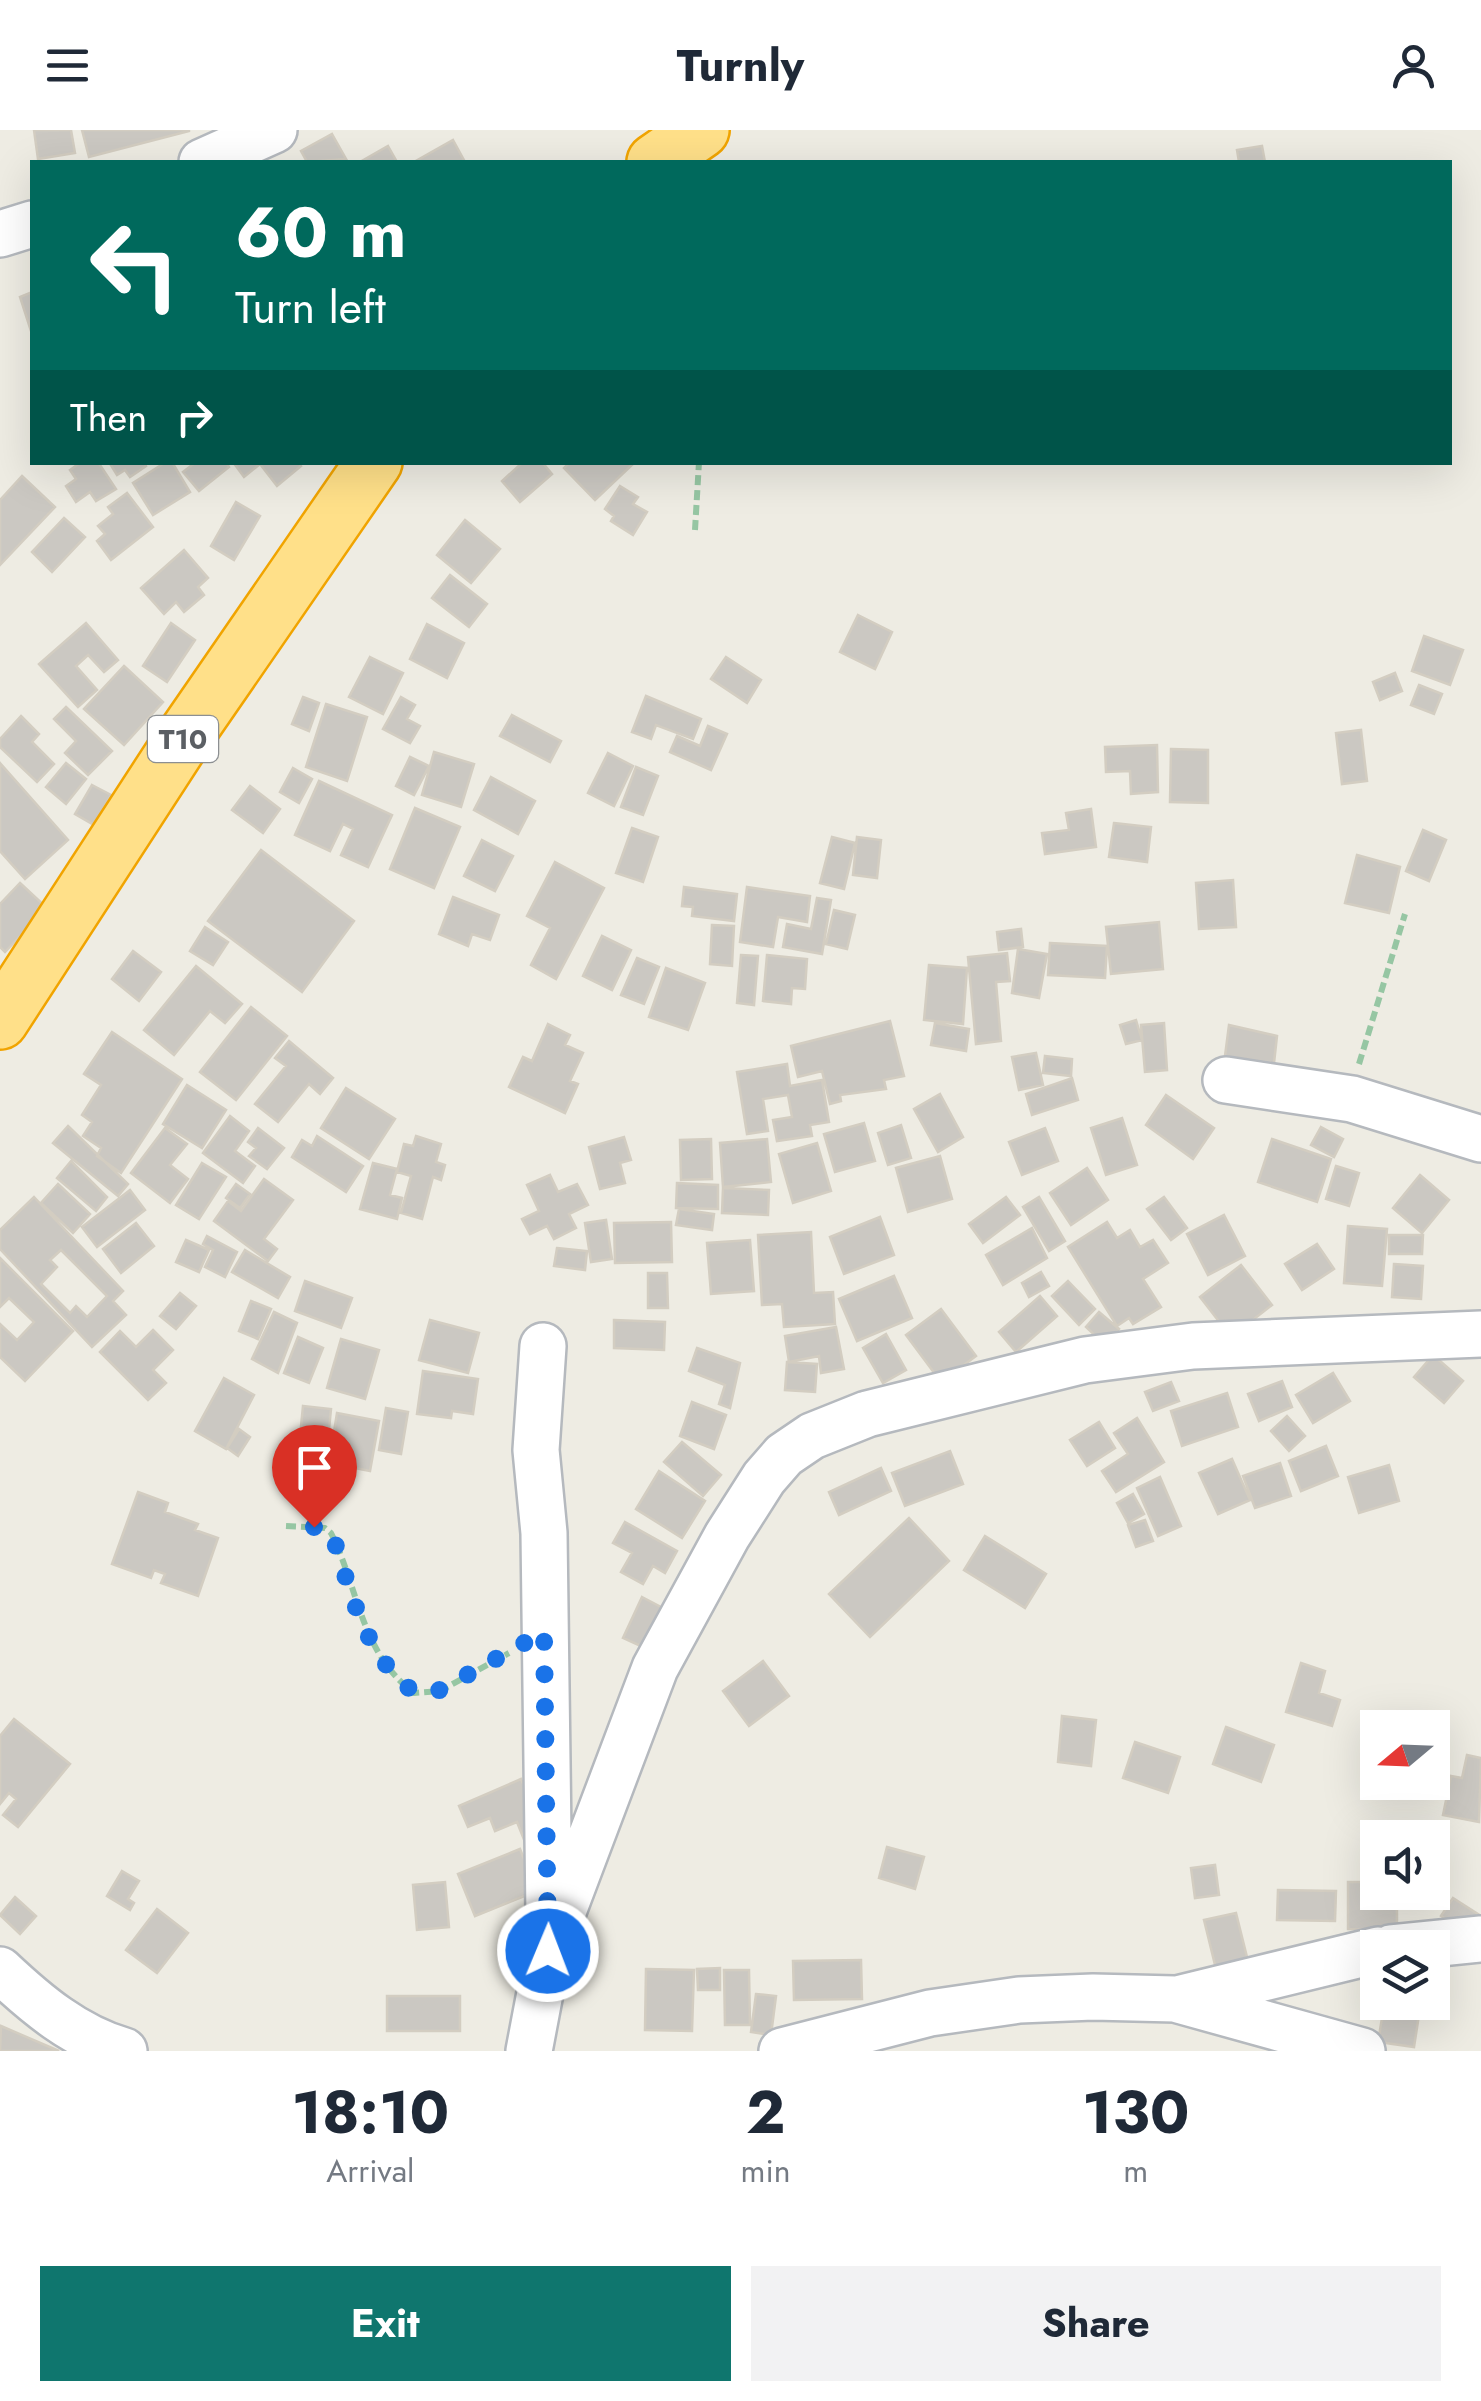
<!DOCTYPE html>
<html lang="en">
<head>
<meta charset="utf-8">
<style>
  body { margin:0; font-family:Jost,sans-serif; background:#f2f2f3; color:#1f2937; height:100vh; display:flex; flex-direction:column; font-size:38px; white-space:nowrap }
  * { box-sizing:border-box; margin:0 }
  p { font-size:32px; color:#747a83 }
  .icon { flex:none; width:55px; height:55px; fill:none; stroke:currentColor; stroke-width:2; stroke-linecap:round; stroke-linejoin:round }
  .map { position:relative; height:1921px; overflow:hidden }
  .panel { display:flex; flex-direction:column; background:#fff; flex:1 }
  .panel>* { flex:none }
  .top-card { position:absolute; left:30px; top:30px; width:1422px; height:305px; border-radius:0px; box-shadow:0 10px 40px #0002; background:#00695c; color:#fff; overflow:hidden }
  .needle { width:65px; rotate:251deg }
  .controls { position:absolute; left:1360px; top:1580px; display:grid; gap:20px }
  .controls a { display:grid; place-items:center; width:90px; height:90px; border-radius:0px; background:#fff; box-shadow:0 10px 40px #0002; font-size:50px }
  .pin { position:absolute; display:grid; place-items:center; width:85px; height:85px; color:#fff; margin:-102px -42px; border-radius:50% 50% 50% 0; rotate:-45deg; box-shadow:0 0 10px #0007 }
  .pin .icon { rotate:45deg }
  .me { position:absolute; width:110px; margin:-55px; rotate:1deg; stroke-linejoin:round; filter:drop-shadow(0 0 8px #0008) }
  .turn { display:flex; align-items:center; gap:35px; height:210px; padding:0 40px; font-size:45px }
  .turn .icon { width:130px; height:130px; stroke-width:2.5 }
  .turn b { display:block; font-size:70px; line-height:85px }
  .then { display:flex; align-items:center; height:95px; padding:0 40px; background:#0003; gap:20px; font-size:38px }
  .eta { display:flex; justify-content:space-evenly; align-items:center; height:170px; text-align:center }
  .eta b { font-size:60px; font-weight:700; line-height:70px }
  .button { display:flex; gap:20px; margin-top:auto; padding:20px 40px }
  .button a { flex:1; height:115px; border-radius:0px; background:#0f766e; color:#fff; font-size:40px; font-weight:700; line-height:115px; text-align:center }
  .button a+a { background:#f2f2f3; color:#1f2937 }
  header { display:flex; justify-content:space-between; align-items:center; height:130px; padding:0 40px; background:#fff; font-size:45px; font-weight:700 }
  .map>svg:first-child { display:block }
  .building { fill:#cbc8c2; stroke:#d3cdc1; stroke-width:2.5; fill-rule:evenodd }
  .lines { fill:none; stroke-linecap:round; stroke-linejoin:round }
  .minor-casing { stroke:#b5b9be; stroke-width:50 }
  .highway-casing { stroke:#f1a400; stroke-width:60 }
  .path { stroke:#96c6a3; stroke-width:6; stroke-dasharray:10 5; stroke-linecap:butt }
  .minor { stroke:#fff; stroke-width:45 }
  .highway { stroke:#ffe089; stroke-width:55 }
  .route { stroke:#1a73e8; stroke-width:18; stroke-dasharray:0 32.4 }
  .labels { text-anchor:middle; stroke-width:8; stroke-linejoin:round; paint-order:stroke }
  .shield { fill:#fff; stroke:#8c8f92; stroke-width:2.5 }
  .shield-label { font-size:28px; font-weight:bold; fill:#5b5f64 }
</style>
</head>
<body>
<header><svg class="icon" aria-label="menu" viewBox="0 0 24 24"><path d="M4 6h16M4 12h16M4 18h16"/></svg>Turnly<svg class="icon" aria-label="person" viewBox="0 0 24 24"><circle cx="12" cy="8" r="4"/><path d="M4 21q1-7 8-7t8 7"/></svg></header>
<div class="map">
<svg width="1481" height="1921" viewBox="0 0 1481 1921">
  <rect width="100%" height="100%" fill="#eeece3"/>
  <path class="building" d="M34,0H71L75,23L38,29Z
    M82,0H189V1L89,27Z
    M332,4L346,29L307,32L301,21Z
    M453,10L465,32H414Z
    M388,16L397,32H360Z
    M1262,16L1265,32H1239L1237,20Z
    M32,162V204L20,167Z
    M81,332H98L116,359L96,371L90,362L76,372L66,356L76,349L70,340Z
    M109,332H144L146,336L130,347L125,340L117,345Z
    M166,332H172L190,362L153,385L133,353Z
    M196,332H226L229,337L199,361L183,342Z
    M233,332H298L301,336L277,356L260,334L244,347Z
    M523,332H542L552,344L520,372L502,351Z
    M570,332H632L633,334L595,370L564,338Z
    M22,346L55,377L0,435V370Z
    M620,356L638,367L633,374L647,382L633,405L611,391L614,386L605,379Z
    M127,363L153,397L111,430L97,411L105,404L98,396L113,384L108,377Z
    M236,372L260,386L234,430L211,416Z
    M64,388L85,407L52,442L32,422Z
    M465,390L500,419L471,453L437,425Z
    M184,420L208,448L198,457L204,465L184,482L176,472L164,484L141,458Z
    M450,445L487,474L469,497L432,468Z
    M858,485L892,502L875,539L840,522Z
    M86,493L118,530L104,542L88,525L76,536L97,560L78,577L39,534Z
    M171,493L195,510L167,552L143,536Z
    M427,494L464,513L447,548L410,529Z
    M1424,506L1463,520L1450,555L1412,541Z
    M370,527L403,543L383,584L349,567Z
    M726,527L761,550L747,573L711,549Z
    M124,536L163,572L124,615L84,579Z
    M1395,543L1402,561L1380,570L1373,552Z
    M1419,555L1442,564L1434,584L1411,575Z
    M646,566L701,589L693,609L656,595L651,609L632,602Z
    M303,567L319,573L309,601L292,594Z
    M401,567L415,575L407,589L420,596L410,613L383,599Z
    M326,574L367,587L347,651L306,637Z
    M66,577L112,621L88,645L65,623L76,611L54,589Z
    M512,585L561,611L550,632L500,606Z
    M21,586L39,604L32,612L54,634L37,652L0,617V609Z
    M708,596L727,604L711,640L670,622L677,606L700,616Z
    M1361,600L1367,651L1342,654L1336,603Z
    M1157,615L1158,662L1131,664L1130,641L1106,642L1105,617Z
    M1171,619L1208,620V673L1170,672Z
    M434,622L474,634L461,677L422,665Z
    M608,623L633,636L614,676L588,663Z
    M410,627L429,636L414,665L396,656Z
    M0,633L68,710L25,749L0,721Z
    M66,633L86,649L66,674L46,657Z
    M636,637L658,646L643,685L621,677Z
    M293,638L312,649L299,673L280,662Z
    M491,647L535,671L518,704L474,680Z
    M319,651L392,685L368,737L341,725L353,699L343,694L330,721L295,705Z
    M92,655L111,665L94,695L75,684Z
    M250,656L280,679L263,703L232,680Z
    M415,678L460,697L434,758L390,739Z
    M1091,679L1096,717L1045,724L1042,703L1069,700L1066,683Z
    M1114,693L1151,697L1147,732L1109,727Z
    M632,698L658,707L643,752L616,743Z
    M1423,700L1446,710L1429,751L1406,741Z
    M832,707L855,713L844,759L820,753Z
    M857,707L881,710L877,748L853,745Z
    M482,710L513,726L495,761L464,746Z
    M261,720L354,791L302,862L208,791Z
    M1357,725L1400,737L1389,783L1345,773Z
    M555,732L604,758L556,849L531,835L550,798L527,786Z
    M1233,750L1236,797L1199,799L1196,753Z
    M20,753L47,778L5,822L0,817V774Z
    M684,757L737,764L734,791L692,786L693,777L682,776Z
    M747,757L810,766L807,792L778,787L773,817L740,812Z
    M453,767L499,785L490,810L472,804L468,816L439,804Z
    M817,768L831,770L822,824L783,817L787,794L811,799Z
    M834,780L855,785L847,819L826,814Z
    M1159,792L1163,839L1111,844L1106,797Z
    M712,795L734,796L732,836L710,834Z
    M205,797L228,812L213,835L190,821Z
    M1021,799L1023,817L999,820L997,802Z
    M602,806L631,820L612,860L583,846Z
    M1050,813L1107,816L1105,848L1048,845Z
    M1018,819L1047,824L1039,868L1012,863Z
    M133,821L161,842L139,871L112,849Z
    M1007,823L1010,851L996,852L1001,911L976,914L968,827Z
    M741,825L758,826L754,875L737,873Z
    M767,825L807,829L805,859L792,858L791,874L763,871Z
    M637,828L659,837L644,874L621,865Z
    M929,835L967,838L963,894L924,890Z
    M196,836L242,874L225,893L210,881L174,925L144,900Z
    M666,838L705,853L688,900L649,887Z
    M251,877L287,906L236,970L200,942Z
    M1136,890L1142,910L1126,914L1120,895Z
    M890,891L904,946L884,950L886,959L840,965L841,971L830,974L822,941L798,947L791,916Z
    M935,893L969,899L966,921L931,915Z
    M1164,893L1167,940L1145,942L1141,895Z
    M548,894L570,905L565,915L583,923L570,951L578,954L565,983L509,957L523,927L532,931Z
    M1229,895L1277,906L1274,933L1225,926Z
    M112,902L182,949L121,1043L97,1026L101,1018L83,1006L92,992L82,985L101,955L84,944Z
    M289,911L333,948L320,964L309,954L278,992L255,974L286,936L275,928Z
    M1036,923L1043,955L1019,960L1012,927Z
    M1045,926L1072,929L1071,946L1043,943Z
    M787,934L790,956L822,950L829,992L810,995L812,1006L777,1011L773,990L792,987L788,965L763,969L768,1001L747,1004L737,942Z
    M1072,948L1078,970L1032,985L1026,964Z
    M187,955L226,980L202,1018L163,994Z
    M346,958L395,989L369,1029L321,998Z
    M940,964L963,1007L938,1022L914,979Z
    M1166,965L1214,998L1193,1029L1146,995Z
    M230,986L249,1001L235,1021L255,1036L243,1053L203,1023Z
    M1122,988L1137,1035L1106,1045L1091,998Z
    M864,993L875,1031L835,1042L824,1004Z
    M901,995L911,1028L888,1035L878,1003Z
    M68,996L128,1054L118,1066L53,1013Z
    M1321,997L1343,1009L1334,1027L1311,1015Z
    M165,998L187,1014L170,1035L188,1049L170,1073L131,1043Z
    M258,998L284,1018L267,1039L249,1026L256,1018L248,1012Z
    M1045,998L1058,1031L1022,1045L1009,1012Z
    M317,1006L363,1036L346,1062L292,1027L302,1010L312,1016Z
    M416,1006L441,1014L436,1032L445,1035L441,1050L433,1047L422,1089L401,1083L411,1046L397,1042L404,1014L413,1016Z
    M624,1007L631,1030L620,1033L625,1053L600,1059L589,1017Z
    M711,1009L712,1049L681,1050L680,1010Z
    M767,1009L771,1052L723,1057L720,1013Z
    M1272,1009L1331,1029L1317,1072L1258,1052Z
    M817,1013L831,1061L793,1073L779,1024Z
    M940,1026L952,1069L908,1082L896,1038Z
    M71,1031L107,1067L96,1081L57,1048Z
    M202,1033L226,1047L199,1089L176,1075Z
    M373,1033L397,1039L390,1065L402,1068L397,1089L360,1079Z
    M1336,1036L1359,1043L1349,1076L1326,1069Z
    M1087,1038L1108,1070L1071,1095L1050,1063Z
    M550,1045L558,1062L577,1054L588,1075L569,1084L576,1098L554,1109L547,1096L530,1104L522,1089L539,1081L527,1055Z
    M1420,1045L1449,1070L1422,1103L1393,1078Z
    M264,1049L293,1070L264,1109L277,1119L268,1131L214,1091L228,1071L241,1081Z
    M677,1053L718,1055V1079L676,1078Z
    M58,1054L90,1084L73,1103L41,1073Z
    M236,1054L250,1064L240,1078L226,1068Z
    M723,1058L769,1060L768,1085L722,1083Z
    M130,1060L145,1080L97,1117L82,1097Z
    M34,1067L123,1161L113,1171L126,1185L92,1217L0,1119V1100ZM61,1120L107,1166L87,1187L76,1176L70,1183L41,1154L57,1137L50,1130Z
    M1006,1067L1020,1085L983,1113L969,1094Z
    M1039,1067L1065,1111L1049,1121L1023,1077Z
    M1164,1067L1187,1098L1171,1110L1147,1079Z
    M679,1079L714,1084L712,1100L676,1095Z
    M1224,1085L1245,1126L1208,1145L1187,1104Z
    M880,1087L894,1125L844,1144L830,1107Z
    M606,1090L612,1129L591,1132L585,1093Z
    M671,1092L672,1132L615,1133L614,1093Z
    M1107,1092L1117,1108L1130,1100L1140,1117L1153,1110L1168,1133L1143,1149L1161,1177L1133,1194L1129,1188L1117,1196L1068,1117Z
    M136,1093L154,1116L121,1143L103,1119Z
    M1348,1096L1387,1099L1382,1156L1344,1153Z
    M1032,1098L1047,1128L1003,1155L986,1125Z
    M811,1102L814,1163L833,1162L835,1194L784,1197L782,1174L762,1175L758,1105Z
    M1389,1105H1423L1422,1124H1389Z
    M207,1106L237,1122L225,1147L205,1137L213,1120L203,1114Z
    M186,1110L209,1120L199,1142L176,1132Z
    M750,1110L754,1161L711,1164L707,1113Z
    M1317,1114L1334,1139L1302,1160L1285,1134Z
    M557,1118L587,1121L585,1140L554,1136Z
    M245,1120L290,1147L278,1168L232,1142Z
    M0,1128L73,1201L25,1251L0,1227V1194L17,1210L34,1192L9,1168L0,1177Z
    M1394,1134L1423,1136L1421,1169L1392,1167Z
    M1241,1135L1272,1175L1231,1207L1200,1167Z
    M1041,1142L1049,1156L1029,1167L1022,1153Z
    M648,1143H667L668,1178H648Z
    M894,1146L912,1188L857,1211L839,1169Z
    M305,1151L352,1168L341,1198L295,1181Z
    M1068,1151L1095,1179L1079,1195L1052,1166Z
    M180,1163L196,1176L176,1199L160,1186Z
    M1040,1166L1057,1186L1016,1222L999,1202Z
    M251,1171L271,1179L258,1209L239,1201Z
    M941,1179L976,1226L941,1252L906,1205Z
    M274,1182L297,1193L278,1243L252,1229Z
    M1099,1182L1119,1199L1105,1215L1086,1197Z
    M430,1190L479,1203L468,1243L419,1230Z
    M614,1190L665,1192L664,1220L614,1218Z
    M836,1197L844,1239L821,1243L819,1226L789,1232L785,1206Z
    M153,1200L173,1220L153,1240L166,1253L148,1270L100,1222L120,1201L136,1217Z
    M886,1204L906,1240L883,1253L863,1218Z
    M298,1207L323,1218L309,1253L284,1243Z
    M341,1209L379,1220L365,1269L327,1258Z
    M697,1218L740,1233L730,1278L719,1274L725,1255L689,1241Z
    M1433,1225L1463,1251L1444,1273L1414,1247Z
    M787,1232L817,1234L815,1262L785,1260Z
    M423,1241L478,1249L473,1284L452,1281L451,1288L417,1284Z
    M1333,1243L1350,1271L1313,1293L1296,1265Z
    M224,1248L254,1265L226,1319L195,1301Z
    M1282,1251L1292,1277L1259,1291L1248,1264Z
    M1171,1252L1179,1271L1153,1281L1145,1262Z
    M1227,1263L1238,1297L1182,1316L1171,1281Z
    M692,1272L726,1285L714,1319L680,1306Z
    M303,1276L331,1279L326,1330L298,1327Z
    M386,1278L408,1282L401,1324L379,1320Z
    M337,1283L379,1291L370,1341L329,1333Z
    M1287,1286L1305,1306L1289,1321L1271,1301Z
    M1137,1288L1164,1332L1116,1362L1102,1341L1128,1324L1114,1303Z
    M1099,1292L1115,1318L1087,1336L1070,1310Z
    M239,1299L250,1307L238,1326L227,1318Z
    M682,1312L721,1345L703,1366L664,1332Z
    M1326,1316L1338,1346L1301,1361L1289,1331Z
    M950,1321L963,1354L905,1376L892,1343Z
    M1232,1329L1250,1370L1218,1384L1199,1343Z
    M1280,1333L1291,1366L1255,1378L1243,1346Z
    M1389,1335L1399,1371L1359,1383L1348,1347Z
    M881,1338L891,1361L839,1385L829,1362Z
    M659,1341L705,1371L682,1408L636,1379Z
    M1160,1347L1181,1396L1158,1406L1137,1358Z
    M138,1362L168,1373L165,1382L198,1394L195,1400L218,1408L198,1466L161,1453L165,1444L154,1440L151,1448L112,1434Z
    M1133,1364L1144,1384L1128,1393L1117,1373Z
    M909,1388L949,1431L870,1507L829,1464Z
    M1145,1390L1153,1411L1136,1417L1128,1395Z
    M625,1392L677,1421L665,1443L653,1436L643,1454L621,1442L632,1423L613,1413Z
    M985,1406L1046,1444L1025,1478L964,1440Z
    M642,1467L661,1477L643,1517L623,1508Z
    M763,1531L789,1566L749,1596L723,1561Z
    M1301,1533L1325,1541L1319,1563L1340,1570L1332,1596L1286,1582Z
    M1062,1586L1096,1590L1091,1636L1058,1632Z
    M14,1589L70,1634L18,1697L3,1685L16,1669L9,1663L0,1674V1606Z
    M1226,1597L1274,1615L1261,1652L1213,1634Z
    M1135,1612L1180,1627L1168,1663L1123,1648Z
    M1467,1625L1481,1628L1479,1692L1443,1685L1451,1646L1462,1648Z
    M521,1649L545,1703L525,1712L517,1692L495,1701L490,1688L468,1697L459,1676Z
    M887,1717L924,1727L915,1759L879,1748Z
    M520,1719L537,1761L475,1786L458,1744Z
    M1215,1735L1219,1765L1195,1768L1191,1738Z
    M122,1741L139,1751L128,1769L134,1773L130,1780L107,1766Z
    M445,1752L449,1797L417,1800L413,1755Z
    M1348,1752H1378V1762H1412V1777H1397V1800L1348,1799Z
    M1278,1760L1336,1761L1335,1791L1277,1790Z
    M15,1767L36,1786L20,1804L0,1785Z
    M1453,1768L1481,1786L1469,1804L1441,1786Z
    M157,1779L188,1803L157,1843L126,1820Z
    M1236,1783L1248,1831L1216,1839L1204,1790Z
    M861,1830L862,1869L794,1870L793,1831Z
    M720,1838V1860H698L697,1839Z
    M646,1839L694,1840L692,1901L645,1900Z
    M724,1840H749L750,1895H725Z
    M1369,1856L1378,1857V1872H1421L1414,1917L1378,1912L1382,1888L1365,1885Z
    M756,1864L776,1866L771,1905L751,1902Z
    M387,1866H460V1901H387Z
    M1,1896L59,1921H0Z"/>
  <g class="lines">
    <g class="minor-casing">
      <path id="minor" d="M202,32L274,0
        M0,104L32,94
        M1226,950L1352,969L1481,1009
        M543,1216L536,1320L544,1403L549,1784
        M1391,1818L1481,1809
        M0,1840C36,1874 75,1907 124,1921
        M1177,1869L1378,1820
        M529,1921L548,1821L655,1538L727,1406L764,1348L784,1325L812,1306L867,1284L1085,1230L1193,1216L1481,1204
        M782,1921L930,1883L1019,1870L1093,1867L1175,1869L1362,1921"/>
    </g>
    <g class="highway-casing">
      <path id="highway" d="M655,32L701,0
        M0,891L185,606L374,332"/>
    </g>
    <path class="path" d="M695,400L699,332
      M1359,934L1405,784
      M286,1396L325,1398L331,1403C359,1459 360,1522 414,1563L440,1561L509,1523"/>
    <use href="#minor" class="minor"/>
    <use href="#highway" class="highway"/>
  </g>
  <g class="lines">
    <path class="route" d="M314,1397L326,1398L334,1410C352,1465 365,1526 414,1562L440,1560L544,1502L548,1821"/>
  </g>
  <g class="labels">
    <rect class="shield" x="148" y="586" width="70" height="46" rx="8"/>
    <g class="shield-label">
      <text x="183" y="619">T10</text>
    </g>
  </g>
</svg>
<div class="controls">
<a><svg class="needle" viewBox="-14 -14 28 28"><path d="M0-13l5 13h-10z" fill="#e53935"/><path d="M0 13l5-13h-10z" fill="#747a83"/></svg></a>
<a><svg class="icon" aria-label="sound" viewBox="0 0 24 24"><path d="M4 9h4l5-4v14l-5-4H4zM17 9q2 3 0 6"/></svg></a>
<a><svg class="icon" aria-label="layers" viewBox="0 0 24 24"><path d="M12 4l9 5-9 5-9-5zM3 14l9 5 9-5"/></svg></a>
</div>
<div class="pin" style="left:314px;top:1397px;background:#d93025"><svg class="icon" aria-label="arrive" viewBox="0 0 24 24"><path d="M6 21V4h12l-3 4 3 4H6"/></svg></div>
<svg class="me" style="left:548px;top:1821px" viewBox="-20 -20 40 40"><circle r="17" fill="#1a73e8" stroke="#fff" stroke-width="3"/><path d="M0-11L8 9 0 5-8 9z" fill="#fff"/></svg>
<div class="top-card">
<div class="turn"><svg class="icon" aria-label="left" viewBox="0 0 24 24"><path d="M17 20v-9H6M10 6l-5 5 5 5"/></svg><div><b>60 m</b>Turn left</div></div>
<div class="then">Then<svg class="icon" aria-label="right" viewBox="0 0 24 24"><path d="M7 20v-9h11M14 6l5 5-5 5"/></svg></div>
</div>
</div>
<section class="panel">
<div class="eta">
<div><b>18:10</b><p>Arrival</p></div>
<div><b>2</b><p>min</p></div>
<div><b>130</b><p>m</p></div>
</div>
<div class="button"><a>Exit</a><a>Share</a></div>
</section>
</body>
</html>
